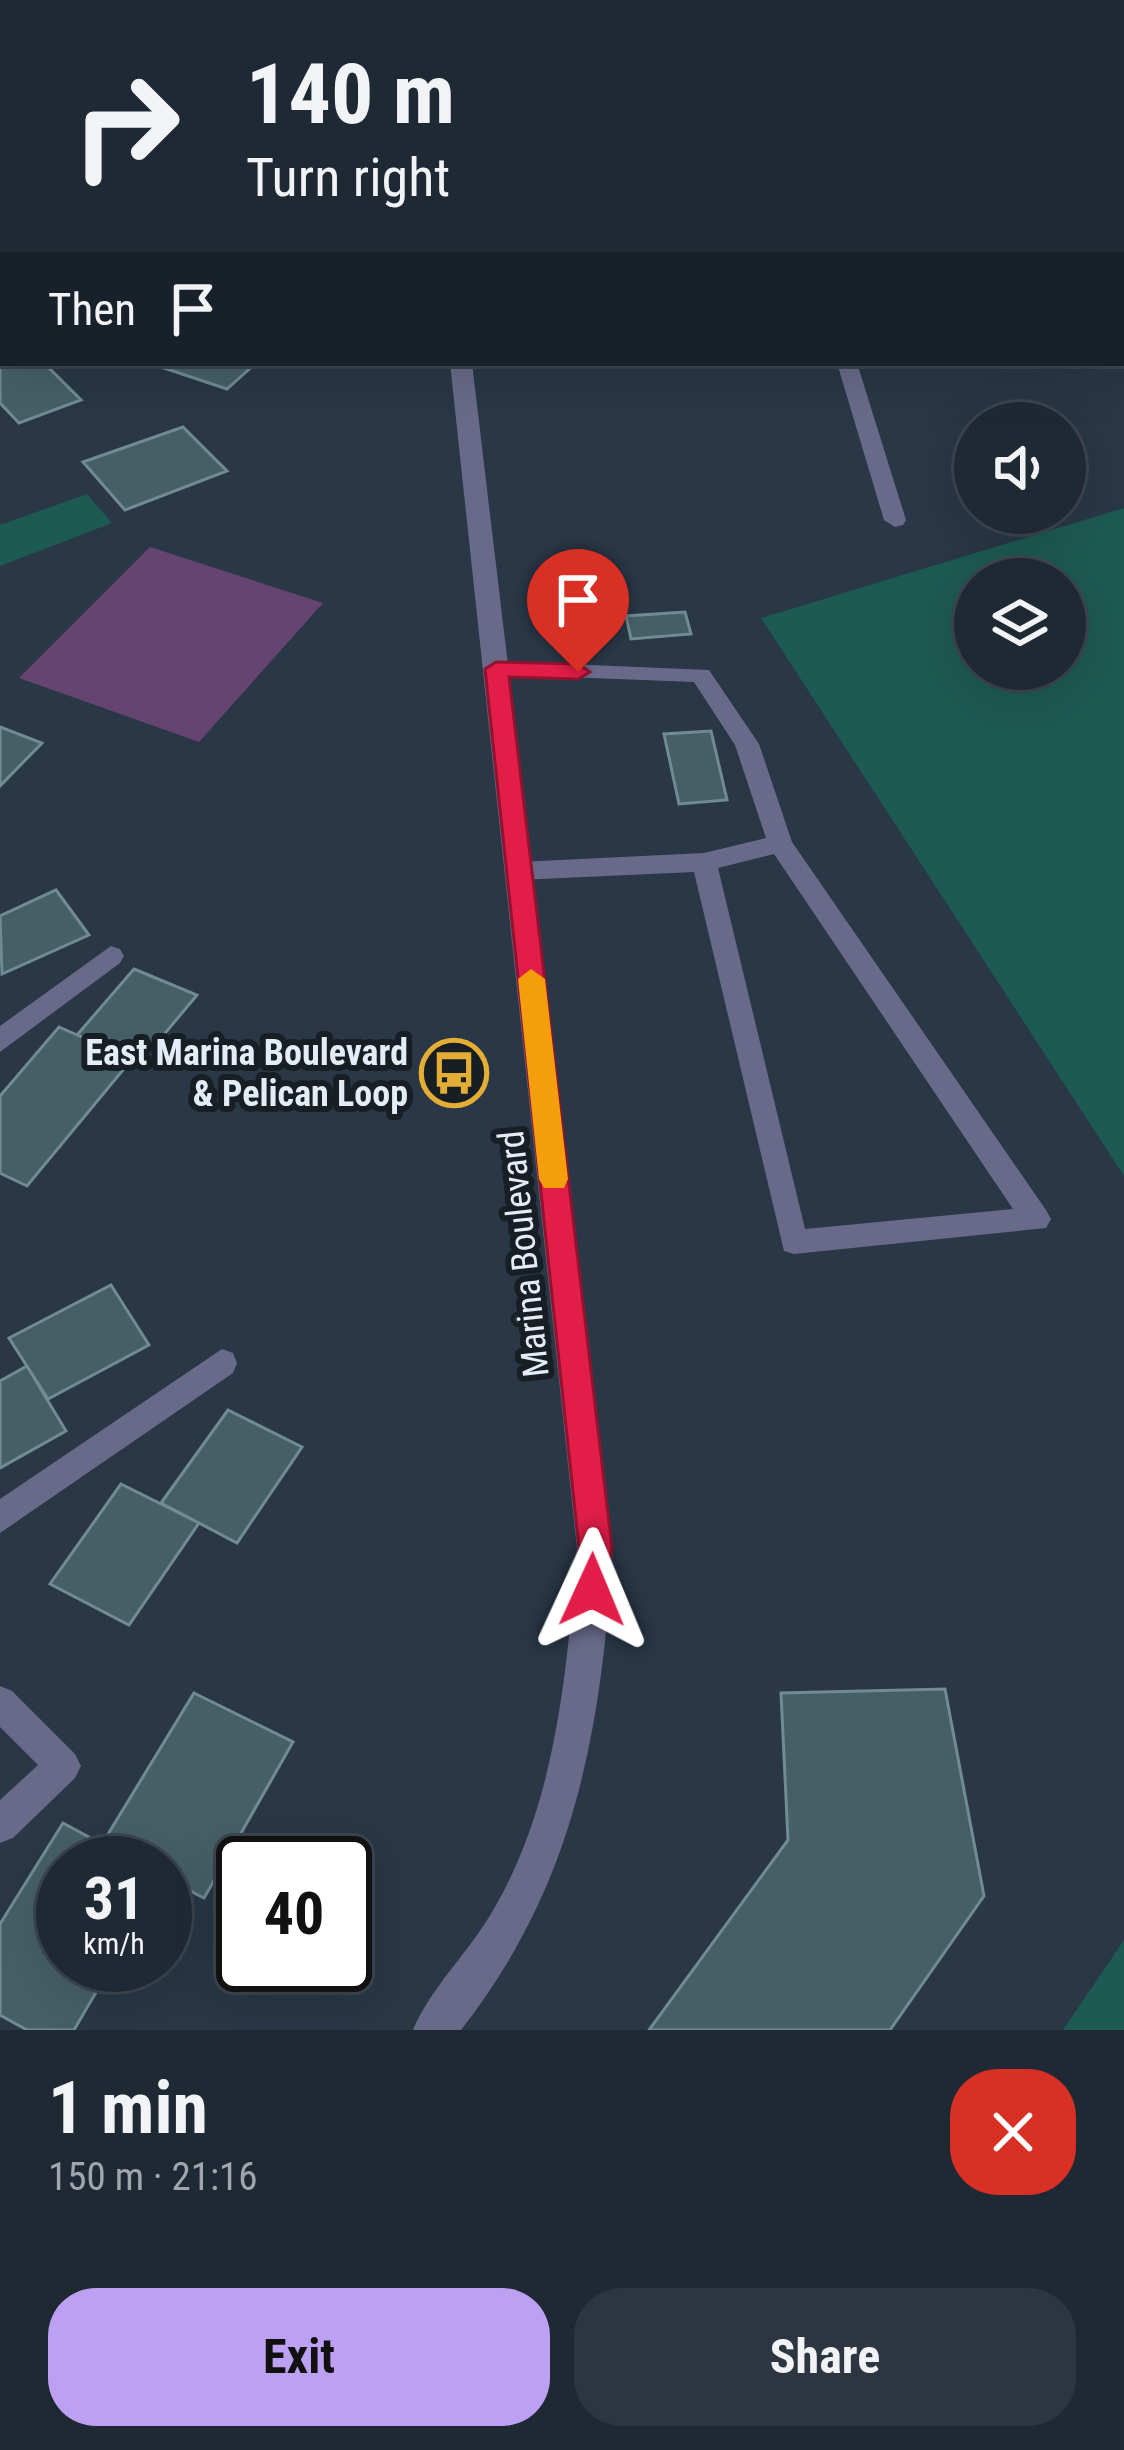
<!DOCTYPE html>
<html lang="en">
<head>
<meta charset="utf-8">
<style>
  body { margin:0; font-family:"Roboto Condensed",sans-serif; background:#2c3540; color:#f1f3f6; height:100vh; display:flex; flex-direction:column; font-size:45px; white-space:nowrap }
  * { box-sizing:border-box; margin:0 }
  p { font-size:39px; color:#a1a6ac }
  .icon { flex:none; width:66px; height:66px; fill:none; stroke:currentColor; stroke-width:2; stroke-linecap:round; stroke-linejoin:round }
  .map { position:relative; height:2030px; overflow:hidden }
  .panel { display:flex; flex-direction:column; background:#1f2934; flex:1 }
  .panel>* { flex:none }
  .banner { position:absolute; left:0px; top:0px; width:1125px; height:366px; box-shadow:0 12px 48px #0002,0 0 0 3px #3c454f; background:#1f2934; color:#f1f3f6; overflow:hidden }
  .fabs { position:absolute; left:954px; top:402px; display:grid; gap:24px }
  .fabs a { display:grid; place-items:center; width:132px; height:132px; border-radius:50%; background:#1f2934; box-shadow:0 12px 48px #0002,0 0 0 3px #3c454f; font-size:60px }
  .speed { position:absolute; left:36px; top:1836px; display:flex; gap:24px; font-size:60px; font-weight:700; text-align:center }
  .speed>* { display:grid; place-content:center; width:156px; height:156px; border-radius:50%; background:#1f2934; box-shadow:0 12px 48px #0002,0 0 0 3px #3c454f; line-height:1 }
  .speed small { font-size:30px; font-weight:400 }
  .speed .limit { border:6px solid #111; border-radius:18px; background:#fff; color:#111 }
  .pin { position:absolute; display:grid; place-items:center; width:102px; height:102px; color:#fff; margin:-123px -51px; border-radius:50% 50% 50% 0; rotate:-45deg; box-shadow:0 0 12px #0007 }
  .pin .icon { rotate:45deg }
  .me { position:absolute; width:132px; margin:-66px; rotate:1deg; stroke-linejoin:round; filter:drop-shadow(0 0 9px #0008) }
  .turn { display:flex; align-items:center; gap:42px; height:252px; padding:0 48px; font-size:54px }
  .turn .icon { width:156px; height:156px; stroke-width:2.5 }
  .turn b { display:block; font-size:84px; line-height:102px }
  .then { display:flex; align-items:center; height:114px; padding:0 48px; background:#0003; gap:24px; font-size:45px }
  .round { display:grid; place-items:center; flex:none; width:126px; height:126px; border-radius:48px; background:#2c3540 }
  .head { display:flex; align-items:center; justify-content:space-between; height:204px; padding:0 48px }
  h1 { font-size:72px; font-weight:700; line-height:90px }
  .button { display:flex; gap:24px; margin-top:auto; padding:24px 48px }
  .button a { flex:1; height:138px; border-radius:48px; background:#bca0f2; color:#111; font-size:48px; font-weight:700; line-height:138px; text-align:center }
  .button a+a { background:#2c3540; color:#f1f3f6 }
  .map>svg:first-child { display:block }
  .green { fill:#664472 }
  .water { fill:#1d5a52; fill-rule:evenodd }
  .building { fill:#465f66; stroke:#708b92; stroke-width:3 }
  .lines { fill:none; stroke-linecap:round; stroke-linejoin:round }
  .path { stroke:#6f7b88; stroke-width:4.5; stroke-dasharray:8 4.5; stroke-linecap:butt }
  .service { fill:#696a89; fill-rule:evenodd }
  .minor { fill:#696a89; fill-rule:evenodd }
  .tertiary { fill:#696a89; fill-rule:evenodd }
  .route { fill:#e11d48; stroke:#92132f; stroke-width:3 }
  .slow { fill:#f59e0b }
  .labels { text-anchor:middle; stroke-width:12; stroke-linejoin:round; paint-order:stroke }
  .poi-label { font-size:36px; font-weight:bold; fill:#e4edf7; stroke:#171e24; text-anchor:end }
  .street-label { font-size:36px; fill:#e4edf7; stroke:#171e24 }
</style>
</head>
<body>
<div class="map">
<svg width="1124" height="2030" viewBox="0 0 1124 2030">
  <rect width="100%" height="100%" fill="#293746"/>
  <path class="green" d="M150,547L323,603L199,742L19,678Z"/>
  <path class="water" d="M87,494L112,523L0,566V525Z
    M1124,508V1176L761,618ZM975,579H1065V669H975Z
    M1124,1940V2030H1063Z"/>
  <path class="building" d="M16,363H44L81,400L19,423L0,403V368Z
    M149,363H256L227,389Z
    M183,427L227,471L125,510L83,462Z
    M685,612L691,634L631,639L626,616Z
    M0,727L42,743L0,786Z
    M711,731L727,800L679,804L664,734Z
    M56,890L89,935L2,974L0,916Z
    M134,969L197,995L141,1062L77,1035Z
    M59,1027L132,1059L27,1186L0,1173V1096Z
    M111,1285L149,1345L48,1399L9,1338Z
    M27,1366L66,1431L0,1468V1381Z
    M228,1410L302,1447L237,1543L161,1503Z
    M121,1484L199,1523L129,1625L50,1584Z
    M945,1689L984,1896L890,2030H649L788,1840L781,1693Z
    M194,1693L293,1742L204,1898L165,1878V1863H137L102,1844Z
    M63,1823L137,1863H63V1965H112L74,2030H27L0,2015V1924Z"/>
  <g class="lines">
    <path class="path" d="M983,3L988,0"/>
    <path class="service" d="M837,363H857L906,520L903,525L895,527L884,520Z
      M496,661L709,670L759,744L792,842L1046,1210L1051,1219L1046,1228L794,1254L784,1251L694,872L519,880L506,871L519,862L704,853L766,838L735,745L694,682L488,674L484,669L488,664ZM774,854L1013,1209L805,1229L718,868Z
      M111,946L120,949L124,956L120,963L0,1052V1026Z
      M222,1349L233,1353L237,1363L233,1373L0,1533V1499Z
      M0,1686L12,1691L75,1754L81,1766L75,1778L13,1838L0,1843V1800L38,1765L0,1727Z"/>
    <path class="minor" d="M219,0H248L217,3Z
      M279,0H301L303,3H281Z
      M374,0H396L372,3Z
      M658,0H680L656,3Z
      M3,62V74L0,75V63Z"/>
    <path class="tertiary" d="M450,363H472L613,1548C601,1730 576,1883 461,2030H413C430,1988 472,1949 495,1907C557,1799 567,1669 577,1548Z"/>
  </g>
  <path class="route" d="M496,662L578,664L590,672L578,679L509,677L612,1548L604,1601L592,1606L581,1601L576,1590L579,1548L485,669Z"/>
  <path class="slow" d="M531,969L545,979L568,1179L564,1188H544L539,1179L518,979Z"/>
  <defs>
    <g id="bus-ring" transform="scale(3.45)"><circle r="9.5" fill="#171e24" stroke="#e4ae35" stroke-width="1.5"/><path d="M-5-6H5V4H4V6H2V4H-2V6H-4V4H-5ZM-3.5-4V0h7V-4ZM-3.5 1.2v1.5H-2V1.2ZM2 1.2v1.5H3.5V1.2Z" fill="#e4ae35"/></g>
  </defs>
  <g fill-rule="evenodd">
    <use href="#bus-ring" x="454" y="1073"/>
  </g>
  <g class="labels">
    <g class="poi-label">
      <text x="408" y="1065">East Marina Boulevard<tspan x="408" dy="41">&amp; Pelican Loop</tspan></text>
    </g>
    <g class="street-label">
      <text transform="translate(523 1254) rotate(-96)" y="13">Marina Boulevard</text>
    </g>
  </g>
</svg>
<div class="fabs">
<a><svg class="icon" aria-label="sound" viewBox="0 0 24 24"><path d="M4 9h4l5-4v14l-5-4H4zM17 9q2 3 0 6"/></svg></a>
<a><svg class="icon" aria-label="layers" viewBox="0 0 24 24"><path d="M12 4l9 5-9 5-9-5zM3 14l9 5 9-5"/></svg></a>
</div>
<div class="speed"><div>31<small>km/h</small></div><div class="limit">40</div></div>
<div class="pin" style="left:578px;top:672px;background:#d93025"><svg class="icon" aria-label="arrive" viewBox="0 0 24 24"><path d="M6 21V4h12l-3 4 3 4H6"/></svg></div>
<svg class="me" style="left:592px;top:1590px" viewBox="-20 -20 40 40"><path d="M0-17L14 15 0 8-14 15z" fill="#e11d48" stroke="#fff" stroke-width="4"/></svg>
<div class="banner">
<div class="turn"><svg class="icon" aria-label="right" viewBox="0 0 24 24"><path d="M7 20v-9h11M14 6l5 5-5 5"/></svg><div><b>140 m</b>Turn right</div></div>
<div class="then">Then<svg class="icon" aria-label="arrive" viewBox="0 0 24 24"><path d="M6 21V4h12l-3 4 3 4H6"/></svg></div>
</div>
</div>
<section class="panel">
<div class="head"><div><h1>1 min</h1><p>150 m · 21:16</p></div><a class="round" style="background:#d93025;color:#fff"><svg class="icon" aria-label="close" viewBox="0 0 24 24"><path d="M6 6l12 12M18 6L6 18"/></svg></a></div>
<div class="button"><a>Exit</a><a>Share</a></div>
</section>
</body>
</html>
